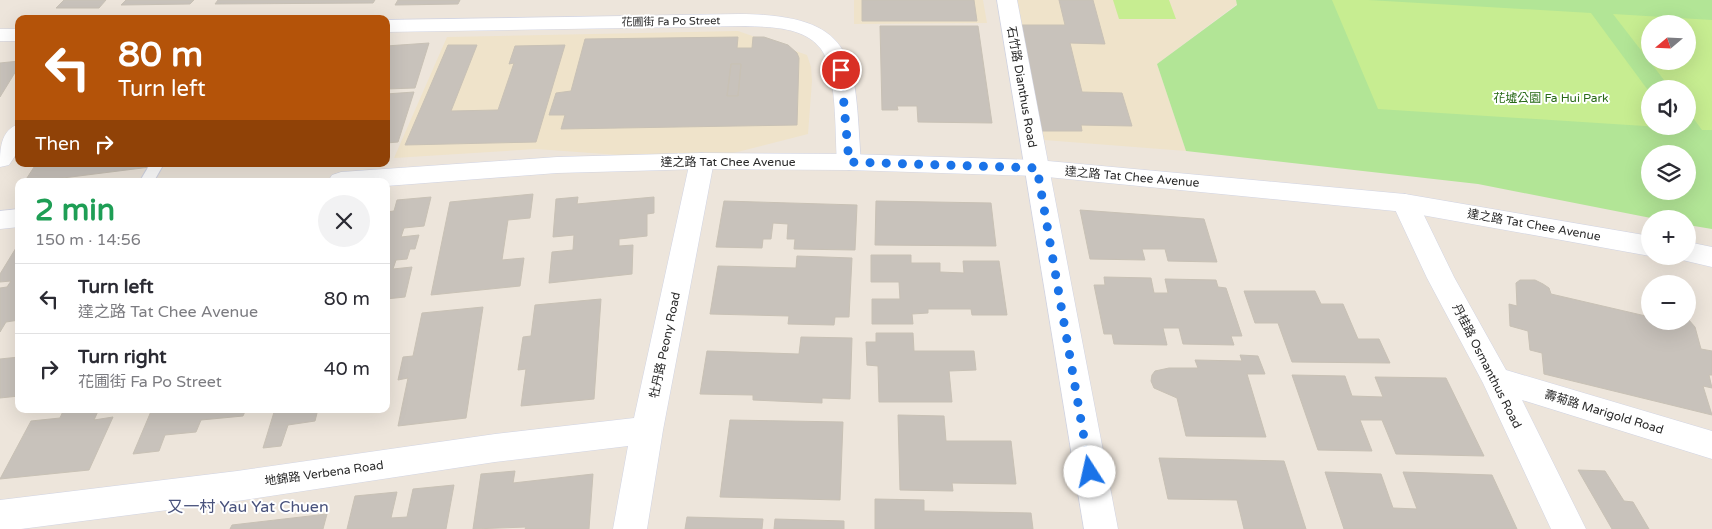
<!DOCTYPE html>
<html lang="en">
<head>
<meta charset="utf-8">
<style>
  body { margin:0; font-family:"Varela Round","Noto Sans TC",sans-serif; background:#f2f2f3; color:#2b2b33; height:100vh; display:flex; flex-direction:column; font-size:19px; white-space:nowrap }
  * { box-sizing:border-box; margin:0 }
  p { font-size:16px; color:#7c7c81 }
  .icon { flex:none; width:28px; height:28px; fill:none; stroke:currentColor; stroke-width:2; stroke-linecap:round; stroke-linejoin:round }
  .map { position:relative; flex:1; overflow:hidden }
  .sheet { position:absolute; left:15px; top:178px; width:375px; height:235px; display:flex; flex-direction:column; background:#fff; border-radius:10px; box-shadow:0 5px 20px #0002 }
  .sheet>* { flex:none }
  .top-card { position:absolute; left:15px; top:15px; width:375px; height:152px; border-radius:10px; box-shadow:0 5px 20px #0002; background:#b45309; color:#fff; overflow:hidden }
  .needle { width:32px; rotate:251deg }
  .tools { position:absolute; left:1641px; top:15px; display:grid; gap:10px }
  .tools a { display:grid; place-items:center; width:55px; height:55px; border-radius:50%; background:#fff; box-shadow:0 5px 20px #0002; font-size:25px }
  .pin { position:absolute; display:grid; place-items:center; width:42px; height:42px; color:#fff; margin:-21px; border:2px solid #fff; border-radius:50%; box-shadow:0 1px 5px #0007 }
  .me { position:absolute; width:55px; margin:-28px; rotate:350deg; stroke-linejoin:round; filter:drop-shadow(0 0 4px #0008) }
  .turn { display:flex; align-items:center; gap:18px; height:105px; padding:0 20px; font-size:22px }
  .turn .icon { width:65px; height:65px; stroke-width:2.5 }
  .turn b { display:block; font-size:35px; line-height:42px }
  .then { display:flex; align-items:center; height:48px; padding:0 20px; background:#0003; gap:10px; font-size:19px }
  .round { display:grid; place-items:center; flex:none; width:52px; height:52px; border-radius:26px; background:#f2f2f3 }
  .head { display:flex; align-items:center; justify-content:space-between; height:85px; padding:0 20px }
  h1 { font-size:30px; font-weight:800; line-height:38px; color:#1e9e55 }
  ul { padding:0; list-style:none }
  li { display:flex; align-items:center; gap:15px; height:70px; padding:0 20px; border-top:1px solid #e1e1e2 }
  li div { flex:1 }
  li b { display:block; font-size:19px }
  li em { font-style:normal }
  .map>svg:first-child { display:block }
  .education { fill:#efe3ca }
  .green { fill:#b2e596; fill-rule:evenodd }
  .pitch { fill:#c7ed91; fill-rule:evenodd }
  .building { fill:#c8c2bb; stroke:#c8c1b5; fill-rule:evenodd }
  .lines { fill:none; stroke-linecap:round; stroke-linejoin:round }
  .service-casing { stroke:#d1d4e3; stroke-width:2 }
  .minor-casing { stroke:#d1d4e3; stroke-width:1 }
  .secondary-casing { stroke:#d1d4e3; stroke-width:1 }
  .service { fill:#fff; fill-rule:evenodd }
  .minor { fill:#fff; fill-rule:evenodd }
  .secondary { fill:#fff; fill-rule:evenodd }
  .route { stroke:#1a73e8; stroke-width:9; stroke-dasharray:0 16.2 }
  .labels { text-anchor:middle; stroke-width:4; stroke-linejoin:round; paint-order:stroke }
  .far-street-label { font-size:11px; fill:#2a2a2a; stroke:#fff }
  .street-label { font-size:12px; fill:#2a2a2a; stroke:#fff }
  .park-label { font-size:12px; fill:#296a17; stroke:#fff }
  .near-neighbourhood-label { font-size:16px; fill:#49527c; stroke:#fff }
</style>
</head>
<body>
<div class="map">
<svg width="1712" height="529" viewBox="0 0 1712 529">
  <rect width="100%" height="100%" fill="#ede5db"/>
  <path class="education" d="M854,0H983L987,23L854,24Z
    M1013,0H1236L1237,4L1157,64L1186,151L1044,140Z
    M738,31L807,55L811,67L812,81L808,134L702,161L536,149L394,158L447,37Z"/>
  <path class="green" d="M1236,0H1712V229L1688,225V219H1656L1478,184L1186,151L1157,64L1237,5ZM1650,24H1688V61H1650ZM1650,89H1688V126H1650ZM1650,154H1688V191H1650Z"/>
  <path class="pitch" d="M1113,0H1169L1176,19H1119Z
    M1332,0H1368L1591,13L1650,93V126H1675L1676,128L1378,109Z
    M1613,14L1712,20V130H1702L1688,111V89H1671ZM1650,24H1688V61H1650Z"/>
  <path class="building" d="M64,0H106L99,8H56Z
    M126,0H194L190,4L121,5Z
    M218,0H375L373,3L215,4Z
    M398,0H460L458,4L395,5Z
    M862,0H974L977,21H862Z
    M1059,0H1093L1105,44L1070,43L1082,92L1122,93L1132,126L1081,125L1082,131H1039L1019,25H1065Z
    M880,26H978L992,123L918,122L917,106H897L898,110H882Z
    M738,37L737,48H752L753,37H764L788,45L797,53L799,58L797,125L561,129L565,115H549L556,93L571,91L585,39ZM731,64H741L738,96H727Z
    M429,43L415,88L386,89V46Z
    M448,45H477L451,111L498,110L514,63L509,64L515,46L565,45L536,142L405,145Z
    M19,61V66L0,97V63Z
    M731,64H741L738,96H727Z
    M414,92L398,142L386,143V94Z
    M36,164H174L39,181H25Z
    M533,194L530,218L508,220L502,260L524,258L520,286L431,295L450,202Z
    M431,197L424,226L404,228L401,237L419,235L415,249H410L407,259L396,260L393,269L412,267L405,297L386,299V212L394,211L397,200Z
    M578,197L577,204L654,197V213L647,214V236L619,239V246L633,245L632,274L549,283L552,252L573,250L574,235L553,237L556,199Z
    M724,201L857,205L855,250L794,249L795,239H787L788,224L773,223L771,239H763L762,248L716,247Z
    M876,201L991,203L996,246L875,245Z
    M1080,210L1204,219L1217,262L1168,261L1165,249H1142L1145,260L1090,259Z
    M19,243V320L6,322L0,332V288L7,287L11,281L0,282V274Z
    M871,255H911V263H940V272L964,273L963,261H999L1007,315H972L971,309H928V313L912,314L913,324H872V299H900L899,282H871Z
    M797,256L852,258L849,317H835L834,325L788,324L789,316L710,314L718,266L796,268Z
    M1104,277L1151,278L1154,293H1168L1165,279L1216,280L1218,287L1226,288L1242,336H1231L1234,345L1183,344L1179,328H1163L1167,345L1114,344L1112,334H1104L1094,285H1105Z
    M1520,280H1535L1543,284L1549,288L1551,294L1650,317V321H1688V319L1695,327L1701,349L1712,351V375H1709L1712,388L1703,386L1712,415L1544,374L1542,353L1530,350L1528,331L1510,326L1509,304L1517,306L1516,283Z
    M1244,291H1315L1321,304H1343L1358,339H1379L1390,363L1292,362L1278,323H1255Z
    M601,299L594,399L521,406L526,369L518,370L523,337L531,336L535,305Z
    M483,307L466,418L398,426L408,378L398,380L403,357L413,356L422,313Z
    M876,333H913L914,351H974L976,370L949,371L952,402H879L878,366L867,365L866,342H876Z
    M801,337L852,338L850,399L822,398V403L753,400V395L700,394L707,351L799,354Z
    M1240,355L1258,356L1265,374H1247L1266,437L1186,436L1177,398L1154,388L1151,381L1152,375L1155,371L1169,368H1198L1195,360L1242,361Z
    M19,357V396L0,398V359Z
    M1292,375L1345,376L1352,396L1383,397L1375,377L1446,378L1484,456L1396,454L1382,420H1360L1372,451L1318,450Z
    M64,409H99L94,420L113,417L89,470L0,479L31,421L60,418Z
    M152,409H246L243,416L201,420L196,432L165,435L159,451L133,454Z
    M275,409H318L315,421L288,425L281,446L263,448Z
    M898,415L944,416L946,441H1011L1016,484L952,483L953,491L900,490Z
    M730,420L843,422L840,500L720,497Z
    M1159,458L1284,461L1306,529H1244L1237,500L1168,499Z
    M1578,470L1605,471L1624,501L1633,502L1649,529H1612Z
    M515,471L513,483L593,474L589,529H525L526,527L473,529L481,474Z
    M1325,472L1381,474L1393,508L1417,509L1403,472L1492,475L1517,529H1344Z
    M454,485L446,529H347L355,496L397,492L391,518L407,517L413,489Z
    M875,499L924,500V511L1031,513L1033,529H875Z
    M327,514L323,529H230L232,525Z
    M687,517L763,519L762,529H685Z
    M775,519L844,521V529H774Z"/>
  <g class="lines">
    <g class="service-casing">
      <path id="service" d="M150,164H160L162,167L154,181H140Z"/>
    </g>
    <g class="minor-casing">
      <path id="minor" d="M997,0H1017L1118,529H1084Z
        M739,14C860,15 854,60 861,162L858,168L849,170L840,168L837,162C835,135 837,70 821,49C803,25 765,27 739,26L386,32V20Z
        M0,29H19V41H0Z
        M19,124V150L9,165L0,167C0,150 0,130 19,124Z
        M702,153L711,155L714,161L663,430L647,529H613L628,446L495,462L237,501L21,529H0V500L237,471L495,434L634,418L690,161L693,155Z
        M1405,194L1414,197L1418,203L1454,277L1506,370L1712,431V459L1522,400L1586,529H1551L1483,383L1427,278L1392,203L1396,197Z"/>
    </g>
    <g class="secondary-casing">
      <path id="secondary" d="M702,153L849,154L1037,160L1405,194L1650,236V256L1405,212L1037,176L849,170L702,169L557,173L386,186V181H328L332,175L341,172L557,157Z
        M19,209V227L0,229V211Z
        M1688,242L1712,247V267L1678,259L1677,256H1688Z"/>
    </g>
    <use href="#service" class="service"/>
    <use href="#minor" class="minor"/>
    <use href="#secondary" class="secondary"/>
  </g>
  <g class="lines">
    <path class="route" d="M841,70L849,162L1037,168L1090,472"/>
  </g>
  <g class="labels">
    <g class="far-street-label">
      <text transform="translate(671 21) rotate(-1)" y="4">花圃街 Fa Po Street</text>
    </g>
    <g class="street-label">
      <text transform="translate(1022 87) rotate(80)" y="4">石竹路 Dianthus Road</text>
      <text x="728" y="166">達之路 Tat Chee Avenue</text>
      <text transform="translate(1132 177) rotate(5)" y="4">達之路 Tat Chee Avenue</text>
      <text transform="translate(1534 225) rotate(10)" y="4">達之路 Tat Chee Avenue</text>
      <text transform="translate(665 345) rotate(-78)" y="4">牡丹路 Peony Road</text>
      <text transform="translate(1487 366) rotate(63)" y="4">丹桂路 Osmanthus Road</text>
      <text transform="translate(1604 412) rotate(17)" y="4">壽菊路 Marigold Road</text>
      <text transform="translate(324 473) rotate(-8)" y="4">地錦路 Verbena Road</text>
    </g>
    <g class="park-label">
      <text x="1551" y="102">花墟公園 Fa Hui Park</text>
    </g>
    <g class="near-neighbourhood-label">
      <text x="248" y="512">又一村 Yau Yat Chuen</text>
    </g>
  </g>
</svg>
<div class="tools">
<a><svg class="needle" viewBox="-14 -14 28 28"><path d="M0-13l5 13h-10z" fill="#e53935"/><path d="M0 13l5-13h-10z" fill="#7c7c81"/></svg></a>
<a><svg class="icon" aria-label="sound" viewBox="0 0 24 24"><path d="M4 9h4l5-4v14l-5-4H4zM17 9q2 3 0 6"/></svg></a>
<a><svg class="icon" aria-label="layers" viewBox="0 0 24 24"><path d="M12 4l9 5-9 5-9-5zM3 14l9 5 9-5"/></svg></a>
<a>+</a>
<a>−</a>
</div>
<div class="pin" style="left:841px;top:70px;background:#d93025"><svg class="icon" aria-label="arrive" viewBox="0 0 24 24"><path d="M6 21V4h12l-3 4 3 4H6"/></svg></div>
<svg class="me" style="left:1090px;top:472px" viewBox="-20 -20 40 40"><circle r="19" fill="#fff"/><path d="M0-13L10 11 0 6-10 11z" fill="#1a73e8"/></svg>
<div class="top-card">
<div class="turn"><svg class="icon" aria-label="left" viewBox="0 0 24 24"><path d="M17 20v-9H6M10 6l-5 5 5 5"/></svg><div><b>80 m</b>Turn left</div></div>
<div class="then">Then<svg class="icon" aria-label="right" viewBox="0 0 24 24"><path d="M7 20v-9h11M14 6l5 5-5 5"/></svg></div>
</div>
<section class="sheet">
<div class="head"><div><h1>2 min</h1><p>150 m · 14:56</p></div><a class="round"><svg class="icon" aria-label="close" viewBox="0 0 24 24"><path d="M6 6l12 12M18 6L6 18"/></svg></a></div>
<ul>
<li><svg class="icon" aria-label="left" viewBox="0 0 24 24"><path d="M17 20v-9H6M10 6l-5 5 5 5"/></svg><div><b>Turn left</b><p>達之路 Tat Chee Avenue</p></div><em>80 m</em></li>
<li><svg class="icon" aria-label="right" viewBox="0 0 24 24"><path d="M7 20v-9h11M14 6l5 5-5 5"/></svg><div><b>Turn right</b><p>花圃街 Fa Po Street</p></div><em>40 m</em></li>
</ul>
</section>
</div>
</body>
</html>
